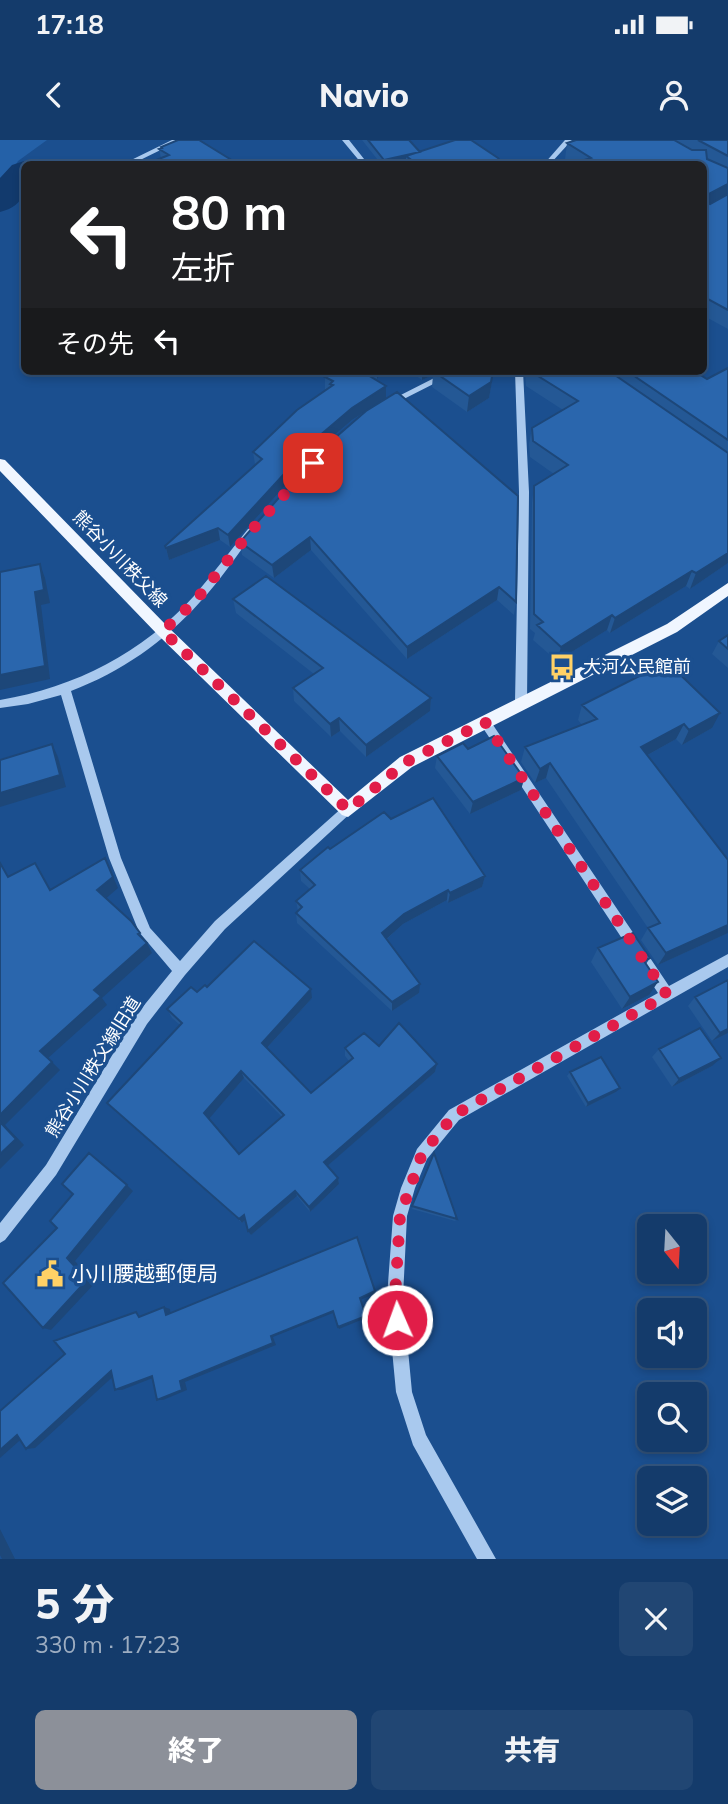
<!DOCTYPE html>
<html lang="ja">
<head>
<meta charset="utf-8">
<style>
  body { margin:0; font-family:Mulish,"Noto Sans JP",sans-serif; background:#214673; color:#f1f3f6; height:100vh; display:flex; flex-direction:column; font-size:26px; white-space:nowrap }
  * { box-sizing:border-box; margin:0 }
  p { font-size:23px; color:#9dadc1 }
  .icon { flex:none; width:38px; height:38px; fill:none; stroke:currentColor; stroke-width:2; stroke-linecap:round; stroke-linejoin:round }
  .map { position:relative; height:1419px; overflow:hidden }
  .drawer { display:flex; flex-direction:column; background:#143b6b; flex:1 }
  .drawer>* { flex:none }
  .guide { position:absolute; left:21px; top:21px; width:686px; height:214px; border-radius:10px; box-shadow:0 4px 10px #0003,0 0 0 2px #33557e; background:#202124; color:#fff; overflow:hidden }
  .needle { width:46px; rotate:162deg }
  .buttons { position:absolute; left:637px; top:1074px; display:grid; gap:14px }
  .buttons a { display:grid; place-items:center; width:70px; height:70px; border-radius:10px; background:#143b6b; box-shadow:0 4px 10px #0003,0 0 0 2px #33557e; font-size:35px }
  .pin { position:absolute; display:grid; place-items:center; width:60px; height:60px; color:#fff; margin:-30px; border-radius:14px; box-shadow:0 4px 10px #0006 }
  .me { position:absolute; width:77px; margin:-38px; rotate:358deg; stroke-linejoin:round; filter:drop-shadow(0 0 5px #0008) }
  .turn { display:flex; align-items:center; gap:24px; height:147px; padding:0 35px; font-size:32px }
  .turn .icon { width:91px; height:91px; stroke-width:2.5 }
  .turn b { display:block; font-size:49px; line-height:60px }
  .then { display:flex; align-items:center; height:66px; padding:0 35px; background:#0003; gap:14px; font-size:26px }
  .round { display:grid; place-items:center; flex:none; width:74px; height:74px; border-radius:10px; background:#214673 }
  .overview { display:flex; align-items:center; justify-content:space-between; height:119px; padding:0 35px }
  h1 { font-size:42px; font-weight:800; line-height:52px }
  .cta { display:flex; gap:14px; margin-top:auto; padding:14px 35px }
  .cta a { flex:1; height:80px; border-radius:10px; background:#8c9099; color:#fff; font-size:28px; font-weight:800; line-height:80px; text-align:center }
  .cta a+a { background:#214673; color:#f1f3f6 }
  .status { display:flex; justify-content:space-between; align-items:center; height:49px; padding:0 35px; background:#143b6b; direction:ltr }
  .status svg { height:19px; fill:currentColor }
  header { display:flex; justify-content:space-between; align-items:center; height:91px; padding:0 35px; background:#143b6b; font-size:32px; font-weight:800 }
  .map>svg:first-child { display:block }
  .green { fill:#2461a8 }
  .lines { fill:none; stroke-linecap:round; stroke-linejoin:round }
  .river { fill:#123a6d; fill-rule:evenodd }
  .minor { fill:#a9c9ee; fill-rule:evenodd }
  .major { fill:#f0f6ff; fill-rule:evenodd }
  .wall { fill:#245895; fill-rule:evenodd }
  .shaded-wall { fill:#1d4779 }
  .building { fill:#2a66ad; stroke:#1d4779; stroke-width:2; fill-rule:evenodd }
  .route { stroke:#e11d48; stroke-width:12; stroke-dasharray:0 21.6 }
  .labels { text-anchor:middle; stroke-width:7; stroke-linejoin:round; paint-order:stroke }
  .street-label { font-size:18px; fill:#fff; stroke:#1b4f8f }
  .poi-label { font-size:18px; fill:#fff; stroke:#1b4f8f; text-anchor:start }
  .near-poi-label { font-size:21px; fill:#fff; stroke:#1b4f8f; text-anchor:start }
</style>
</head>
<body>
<div class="status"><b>17:18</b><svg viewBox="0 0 49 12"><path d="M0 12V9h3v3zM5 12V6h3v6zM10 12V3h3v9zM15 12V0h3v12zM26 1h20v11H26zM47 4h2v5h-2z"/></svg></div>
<header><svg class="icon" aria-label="back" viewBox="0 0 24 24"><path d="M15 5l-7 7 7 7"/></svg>Navio<svg class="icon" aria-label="person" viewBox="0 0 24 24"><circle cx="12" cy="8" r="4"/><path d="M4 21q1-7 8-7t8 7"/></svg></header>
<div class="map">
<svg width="728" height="1419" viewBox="0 0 728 1419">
  <rect width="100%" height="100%" fill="#1b4f8f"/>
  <path class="green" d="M0,0H47L18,21L11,33L0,38Z"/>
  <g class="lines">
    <path class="river" d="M24,21L36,24H24C24,49 28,65 0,72V38L12,25Z"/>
    <path class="minor" d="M172,0H181L132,24H123Z
      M342,0H349L368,24H362Z
      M565,0H572L550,24H544Z
      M448,231H459L392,265H386L385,263Z
      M515,231H523L529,352L527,562L521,566L515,562L519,352Z
      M251,388L254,389V393C236,416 220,441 200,462C164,502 121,532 71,551L121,718L150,788L180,821L215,781L344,666H352L354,670L225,789L185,835L147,884L56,1035L5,1100L0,1103V1083L46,1025L137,874L172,831L139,792L109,718L61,555L28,564L0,568V560C76,547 142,513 194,456C213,434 230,411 248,389Z
      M485,577L489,579L669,846L728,814V827L459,980L427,1019L415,1048L407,1076L403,1157L412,1252L426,1295L496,1419H477L413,1305L396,1252L387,1157L393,1076L401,1048L417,1009L449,970L658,853L481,585L479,582L481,579Z"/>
    <path class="major" d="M0,319L5,320L168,487L348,660L400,617L667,484L728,443V456L677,492L412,627L348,677L342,675L158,495L0,331Z"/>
  </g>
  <path class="wall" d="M362,0H409L420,12L503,24H406V23L398,24H381Z
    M575,0H728V189L704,176V24H572L565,19L567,3Z
    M161,7L238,24L161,18L159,9L161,8Z
    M728,228V423L690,449L686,446L610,493L607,490L557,521L533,500L535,493L530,489L532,362L534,346L554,334L530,317L529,304L532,288L563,270L526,246L525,231H677L707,239Z
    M333,231H383L377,239L370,236L386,246V258L516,462L514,475L497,460L407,519L311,410L274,438L242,415L240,402L363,273L352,280L318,309L230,407L220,400L169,420L165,406L256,325L255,324L253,312L327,250L325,249V237Z
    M409,231H494L489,258L467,272L432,247L433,235L422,240Z
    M233,459L431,558L430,571L366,617L340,591L331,597L294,561L293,548L314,534L236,473Z
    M728,495V528L712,514L719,501Z
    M582,565L712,588L682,605L676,599L648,615L728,720V793L658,825L641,800L648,788L546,638L535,643L521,622L525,607L582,585L578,580Z
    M468,609L524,638L521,650L470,674L435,628L437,616Z
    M391,679L485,736L482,747L448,763L447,760L403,784L387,799L419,853L392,871L297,783L296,773L298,771L296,761L310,749L301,741L300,730L330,709Z
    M598,808L650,818L646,824L649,855L622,869L591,822Z
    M207,847L312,858L267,908L311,953L349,921L345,916V908L379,906L437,924L435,932L327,1026L338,1038L339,1044L310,1072L297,1056L251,1095L248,1091L245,1080L242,1083L113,969L107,963L180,885L172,878L167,869ZM244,938L282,977L239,1014L209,978Z
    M695,857L728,893L712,901L688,866Z
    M659,909L712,926L672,947L652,917Z
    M570,932L616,952L586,967L567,936Z
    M434,1013L457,1079L455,1081L412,1069Z"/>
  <path class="shaded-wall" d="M420,12L406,16V23L398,24H384V20Z
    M728,44V54L727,58L704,70L707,55Z
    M377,231H383L377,239Z
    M422,231H442H433V235L422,240Z
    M494,231L489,258L467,272L469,256Z
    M386,246V258L352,280L318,309L230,407L228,395L318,297L352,268Z
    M218,388L220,400L169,420L166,408Z
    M310,397L311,410L274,438L272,425Z
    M728,413V423L690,449L696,433Z
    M40,424L45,438L50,463L41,465L50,539L0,550V535L35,452Z
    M692,431L686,446L610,493L615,478Z
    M499,447L497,460L407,519V507Z
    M612,475L607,490L557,521L561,507Z
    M431,558L430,571L366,617V605Z
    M720,573L712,588L682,605L689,590Z
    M339,578L340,591L331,597L330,584Z
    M684,584L676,599L635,622L641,607Z
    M52,604L58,617L66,647L0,667V653Z
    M550,623L546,638L535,643L540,629Z
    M524,638L521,650L470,674L473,662Z
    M105,718L118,748L103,761L97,750Z
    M485,736L482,747L448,763L450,753Z
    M448,750L447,760L403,784L382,803V793L404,774Z
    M728,785V793L658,825L666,813Z
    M147,803L152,813L102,858L107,865L47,919L40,911L94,850Z
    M658,842L649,855L622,869L630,857Z
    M420,844L419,853L392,871V862Z
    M311,849L312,858L264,911L262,903Z
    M728,889V893L712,901L720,893Z
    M721,918L712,926L672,947L679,939Z
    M52,922L60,930L5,985L24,1005L0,1029V975Z
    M437,924L435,932L325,1028L324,1022Z
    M241,931L244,938L208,980L204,973Z
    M620,948L616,952L586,967L588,963Z
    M338,1038L339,1044L310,1072L309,1067Z
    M127,1045L133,1051L75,1121L95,1143L51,1190L43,1188L67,1118Z
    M295,1051L297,1056L251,1095L248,1091Z
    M244,1075L246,1079L242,1083L239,1079Z
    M375,1151V1154L360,1160V1158Z
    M164,1167L170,1169L171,1177L166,1175Z
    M333,1171V1173L273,1197L276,1205L185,1242L187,1250L163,1260H157L180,1241L271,1196Z
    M366,1176V1178L339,1189L338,1187Z
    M111,1231L118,1232L35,1308L26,1309Z
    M152,1236H158L122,1250H115Z
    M27,1294L0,1318V1310L17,1295Z
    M0,1389L15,1419H2L0,1415Z"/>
  <path class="building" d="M178,0H199L238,24H146L169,15L159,9L162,8L161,7Z
    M368,0H409L420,12L384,20Z
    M455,0H471L498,18L503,24H417L406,16Z
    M576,0H674L692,10H706L707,19L728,28V44L707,55L706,62L710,64L728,54V170L704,157V24H571L591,18L567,3Z
    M698,0H728V16Z
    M728,228V300L627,231H677L679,232L681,231H694L707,239Z
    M333,231H361L386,246L352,268L318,297L228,395L218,388L166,408L165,406L262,319L253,312L297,270L333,245L330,244L333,241L325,237Z
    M433,231H493L491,242L469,256Z
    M530,231H609L728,313V413L696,433L692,431L615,478L612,475L561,507L537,485L543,482L534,474V346L568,325L533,301L532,288L578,261Z
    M397,252L518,356L516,462L499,447L407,507L310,397L272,425L240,402L321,310L366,271Z
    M40,424L44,450L35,452L45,526L0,535V432Z
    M266,436L431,558L366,605L339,578L330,584L293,548L323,528L233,459Z
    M728,495V509L719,501Z
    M667,522L720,573L689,590L684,584L641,607L728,720V785L666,813L648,788L660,783L550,623L540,629L525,607L597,579L582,565Z
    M494,596L524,638L473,662L437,616L463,603L468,609Z
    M52,604L60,635L0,653V620Z
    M433,658L485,736L450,753L448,750L404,774L382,793L420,844L392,862L296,773L302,767L296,761L315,745L300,730L328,707L330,709L384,672L391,679Z
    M105,718L113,737L97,750L131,781L140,793L138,794L147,803L94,850L101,856L40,911L52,922L0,975V723L8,737L35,723L50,750Z
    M633,793L650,818L644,821L658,842L630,857L598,808Z
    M254,801L311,849L262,903L311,953L353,918L345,908L364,893L379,906L399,883L437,924L324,1022L338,1038L309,1067L295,1051L248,1091L244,1075L239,1079L107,963L182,883L167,869L191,847L197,852L205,845L207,847ZM241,931L284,975L239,1014L204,973Z
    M728,840V889L720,893L695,857Z
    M700,888L721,918L679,939L659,909Z
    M601,917L620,948L588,963L570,932Z
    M0,982L16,999L0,1014Z
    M89,1013L127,1045L67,1118L87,1140L43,1188L3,1143L57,1088L50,1081L73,1054L62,1044Z
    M434,1013L457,1079L412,1066Z
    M357,1097L375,1151L360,1158L366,1176L338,1187L333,1171L271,1196L273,1203L180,1241L182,1250L157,1260L152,1236L115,1250L111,1231L26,1309L17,1295L0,1310V1271L65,1214L54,1201L136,1172L139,1177L164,1167L166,1175Z"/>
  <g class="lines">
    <path class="route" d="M313,323L251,391L196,460L163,491L348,670L406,622L485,582L667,855L454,975L422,1014L400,1076L395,1157L397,1180"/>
  </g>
  <defs>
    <g id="bus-bare" transform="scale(2.1)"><path d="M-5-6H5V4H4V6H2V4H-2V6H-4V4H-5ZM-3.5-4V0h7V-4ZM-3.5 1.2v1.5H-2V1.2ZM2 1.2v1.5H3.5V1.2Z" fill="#ffd166" stroke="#1b4f8f" stroke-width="2.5" paint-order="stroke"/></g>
    <g id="civic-bare" transform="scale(2.1)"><path d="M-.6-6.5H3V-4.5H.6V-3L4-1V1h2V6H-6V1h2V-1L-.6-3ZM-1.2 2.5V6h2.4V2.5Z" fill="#ffd166" stroke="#1b4f8f" stroke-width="2.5" paint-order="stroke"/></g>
  </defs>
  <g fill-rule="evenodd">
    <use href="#bus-bare" x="562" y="527"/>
    <use href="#civic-bare" x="50" y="1134"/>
  </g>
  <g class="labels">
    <g class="street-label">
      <text transform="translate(120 419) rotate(46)" y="6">熊谷小川秩父線</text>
      <text transform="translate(93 927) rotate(-58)" y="6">熊谷小川秩父線旧道</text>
    </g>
    <g class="poi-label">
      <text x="583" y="533">大河公民館前</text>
    </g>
    <g class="near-poi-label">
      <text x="71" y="1141">小川腰越郵便局</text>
    </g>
  </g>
</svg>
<div class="buttons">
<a><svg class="needle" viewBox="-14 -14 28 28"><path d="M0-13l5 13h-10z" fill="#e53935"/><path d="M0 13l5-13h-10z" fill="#9dadc1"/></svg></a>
<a><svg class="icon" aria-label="sound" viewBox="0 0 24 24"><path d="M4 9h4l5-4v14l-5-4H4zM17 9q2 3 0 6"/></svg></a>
<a><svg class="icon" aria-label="search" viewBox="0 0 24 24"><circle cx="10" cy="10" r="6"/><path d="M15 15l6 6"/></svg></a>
<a><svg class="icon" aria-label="layers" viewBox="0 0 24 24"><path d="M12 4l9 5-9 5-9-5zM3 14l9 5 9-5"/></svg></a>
</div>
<div class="pin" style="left:313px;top:323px;background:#d93025"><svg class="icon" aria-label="arrive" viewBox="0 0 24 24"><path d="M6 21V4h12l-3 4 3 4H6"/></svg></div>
<svg class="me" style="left:397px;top:1180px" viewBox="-20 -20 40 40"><circle r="17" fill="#e11d48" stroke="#fff" stroke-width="3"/><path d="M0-11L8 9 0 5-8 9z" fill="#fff"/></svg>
<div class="guide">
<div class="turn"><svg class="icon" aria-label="left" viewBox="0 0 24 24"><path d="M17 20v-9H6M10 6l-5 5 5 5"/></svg><div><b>80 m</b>左折</div></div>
<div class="then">その先<svg class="icon" aria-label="left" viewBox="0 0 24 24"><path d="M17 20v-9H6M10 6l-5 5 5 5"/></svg></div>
</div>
</div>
<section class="drawer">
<div class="overview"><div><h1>5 分</h1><p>330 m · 17:23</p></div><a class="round"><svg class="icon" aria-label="close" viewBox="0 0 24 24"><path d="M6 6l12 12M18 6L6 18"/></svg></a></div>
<div class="cta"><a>終了</a><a>共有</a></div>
</section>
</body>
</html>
